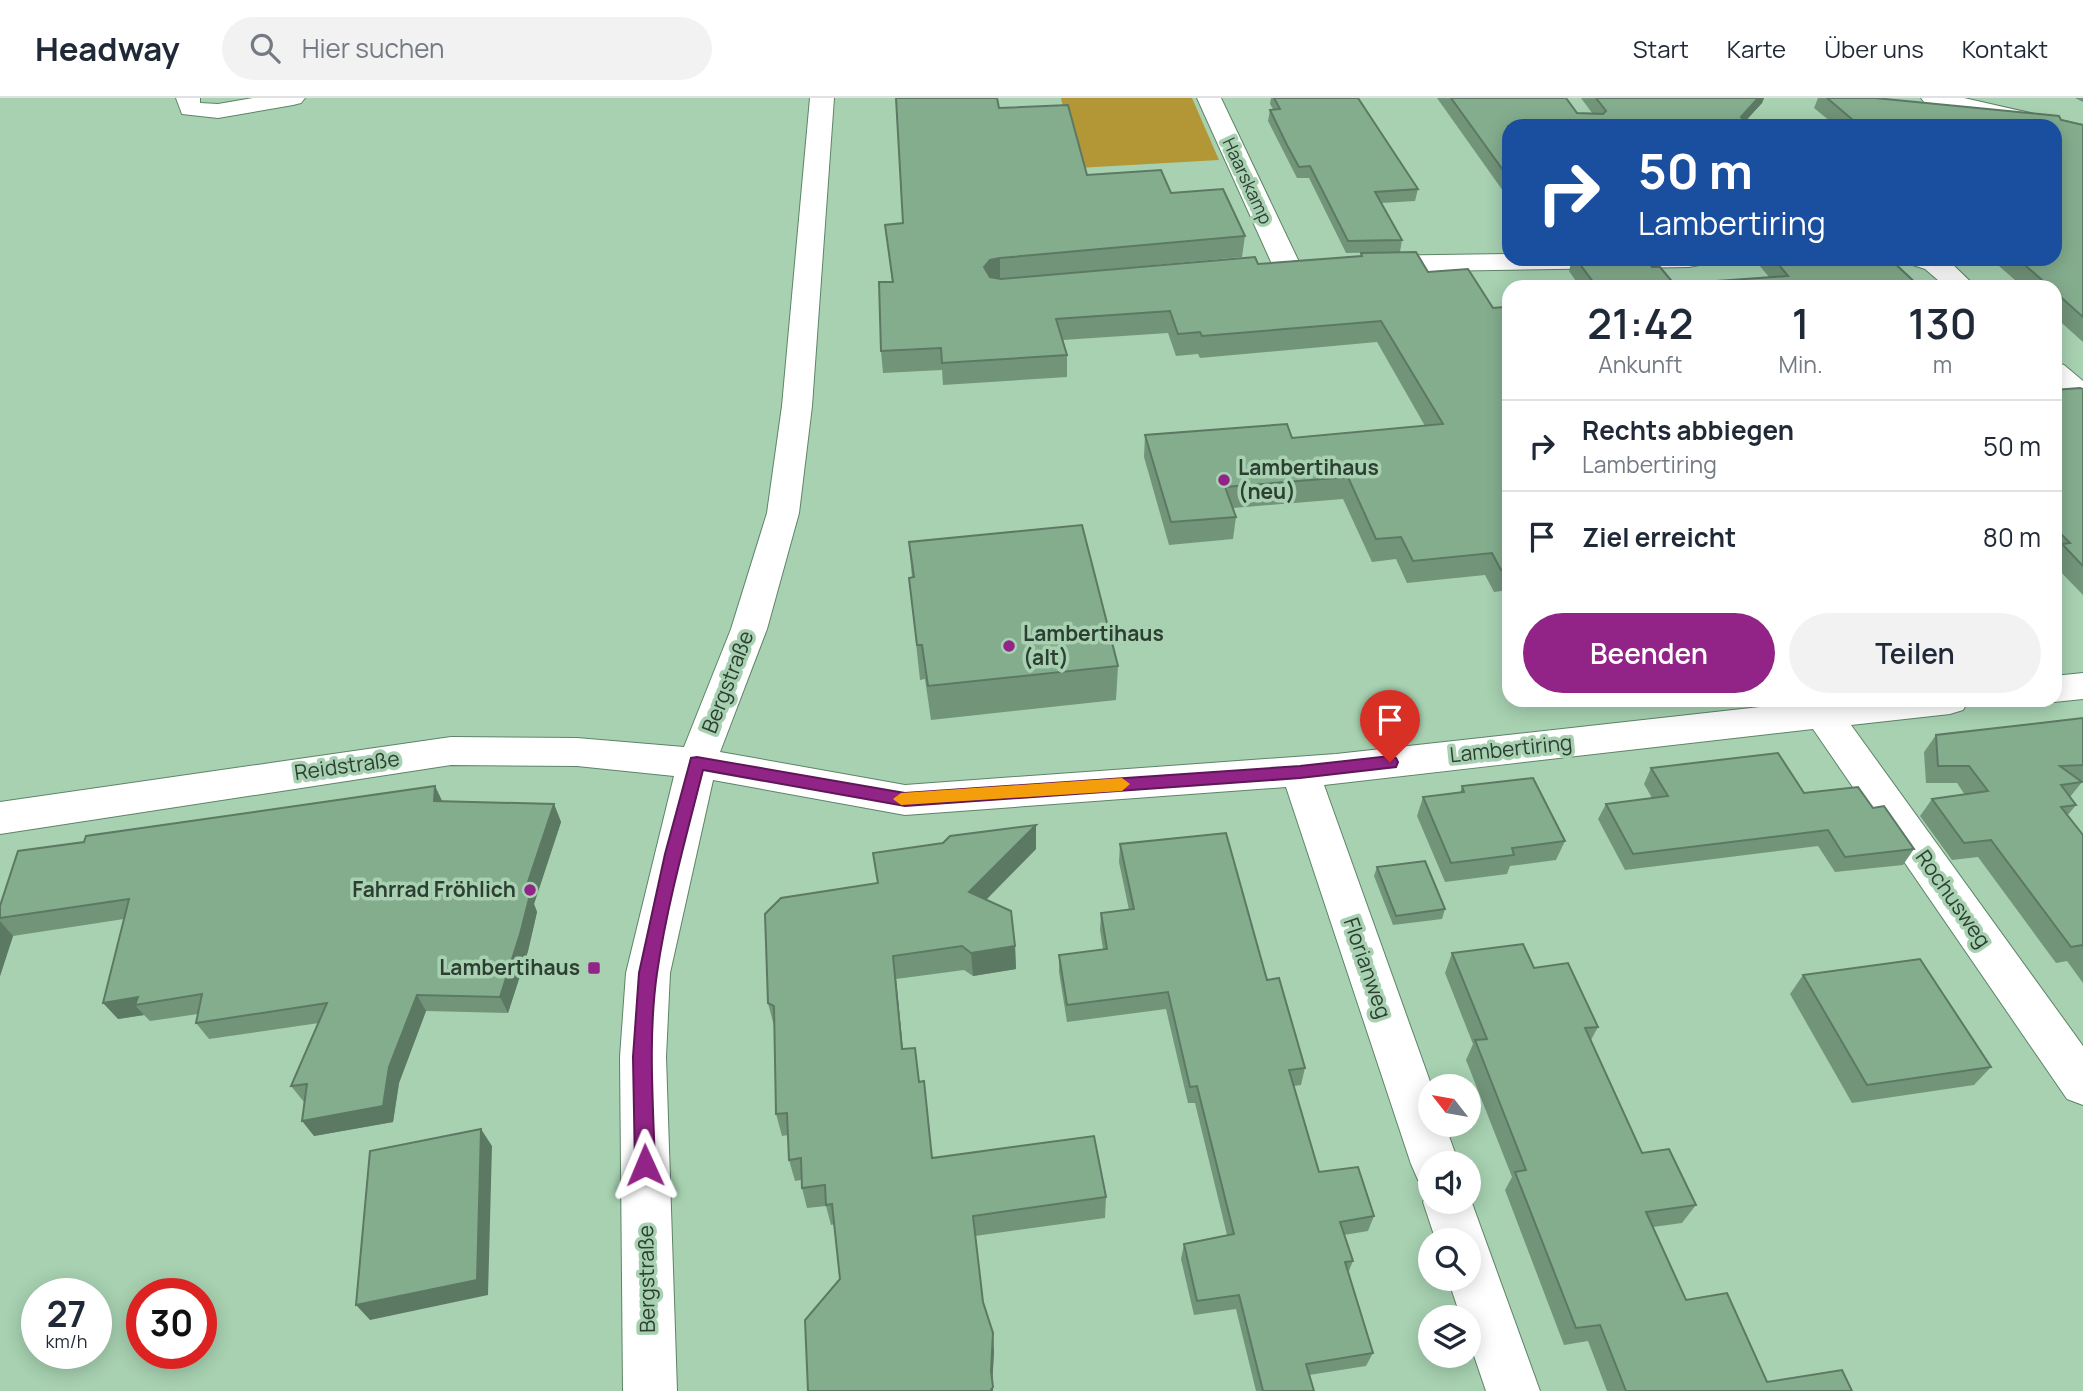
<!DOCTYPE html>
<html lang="de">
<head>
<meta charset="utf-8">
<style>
  body { margin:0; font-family:Manrope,sans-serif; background:#f2f2f3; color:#1f2937; height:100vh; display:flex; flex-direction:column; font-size:26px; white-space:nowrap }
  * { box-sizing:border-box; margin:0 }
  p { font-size:23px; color:#747a83 }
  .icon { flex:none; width:38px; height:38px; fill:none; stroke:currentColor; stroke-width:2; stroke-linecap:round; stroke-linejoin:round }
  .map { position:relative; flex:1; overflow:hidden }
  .panel { position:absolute; left:1502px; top:182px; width:560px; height:427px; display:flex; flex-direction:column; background:#fff; border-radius:21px; box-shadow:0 4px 18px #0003 }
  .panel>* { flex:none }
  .guide { position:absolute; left:1502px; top:21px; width:560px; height:147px; border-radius:21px; box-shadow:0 4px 18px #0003; background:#1a4fa0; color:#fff; overflow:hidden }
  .needle { width:46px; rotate:301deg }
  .fabs { position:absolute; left:1418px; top:976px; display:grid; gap:14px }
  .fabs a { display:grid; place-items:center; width:63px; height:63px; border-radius:50%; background:#fff; box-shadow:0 4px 18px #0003; font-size:35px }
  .speed { position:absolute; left:21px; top:1180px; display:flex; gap:14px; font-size:35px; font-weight:700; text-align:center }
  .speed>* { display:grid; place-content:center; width:91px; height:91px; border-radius:50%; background:#fff; box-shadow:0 4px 18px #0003; line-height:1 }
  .speed small { font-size:18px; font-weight:400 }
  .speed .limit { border:10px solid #d22; background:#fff; color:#111 }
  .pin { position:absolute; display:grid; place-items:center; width:60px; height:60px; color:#fff; margin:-72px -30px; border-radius:50% 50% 50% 0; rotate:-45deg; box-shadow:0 0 7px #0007 }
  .pin .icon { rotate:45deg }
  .me { position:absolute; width:77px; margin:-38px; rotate:359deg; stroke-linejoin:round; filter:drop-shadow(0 0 5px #0008) }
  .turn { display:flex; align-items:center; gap:24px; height:147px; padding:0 21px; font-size:32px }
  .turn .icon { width:91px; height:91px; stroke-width:2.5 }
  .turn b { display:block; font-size:49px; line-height:60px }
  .eta { display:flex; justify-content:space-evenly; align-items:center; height:119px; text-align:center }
  .eta b { font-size:42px; font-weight:600; line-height:49px }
  .primary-button { display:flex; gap:14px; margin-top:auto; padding:14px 21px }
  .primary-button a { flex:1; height:80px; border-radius:42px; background:#912486; color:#fff; font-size:28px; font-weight:600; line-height:80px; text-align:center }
  .primary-button a+a { background:#f2f2f3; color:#1f2937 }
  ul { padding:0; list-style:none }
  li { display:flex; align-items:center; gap:21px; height:91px; padding:0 21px; border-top:2px solid #e0e1e3 }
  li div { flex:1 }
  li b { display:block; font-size:26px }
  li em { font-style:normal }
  header { display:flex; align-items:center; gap:42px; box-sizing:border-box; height:98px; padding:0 35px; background:#fff; border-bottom:2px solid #e0e1e3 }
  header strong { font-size:33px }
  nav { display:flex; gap:38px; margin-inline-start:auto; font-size:24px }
  .search { width:490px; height:63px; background:#f2f2f3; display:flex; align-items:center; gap:18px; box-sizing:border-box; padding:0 24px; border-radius:38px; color:#747a83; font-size:26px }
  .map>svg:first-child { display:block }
  .green { fill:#b39737 }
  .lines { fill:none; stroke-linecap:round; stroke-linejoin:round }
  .minor-casing { stroke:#5d8467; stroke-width:2 }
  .minor { fill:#fff; fill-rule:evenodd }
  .wall { fill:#72957a }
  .shaded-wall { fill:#5c7963 }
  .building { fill:#84ad8e; stroke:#5c7963; stroke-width:2 }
  .route { fill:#912486; stroke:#5e1757; stroke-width:2 }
  .slow { fill:#f59e0b }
  .poi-dot { fill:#912486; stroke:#a7d1b1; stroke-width:2.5 }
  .labels { text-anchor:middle; stroke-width:7; stroke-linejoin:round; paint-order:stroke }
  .far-street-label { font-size:18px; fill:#2d3e32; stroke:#a7d1b1 }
  .poi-label { font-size:21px; font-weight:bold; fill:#2d3e32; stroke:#a7d1b1; text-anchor:start }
  .street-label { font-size:21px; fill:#2d3e32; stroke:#a7d1b1 }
</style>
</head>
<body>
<header>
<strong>Headway</strong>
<div class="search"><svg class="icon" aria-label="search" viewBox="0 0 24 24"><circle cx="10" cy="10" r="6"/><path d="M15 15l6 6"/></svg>Hier suchen</div>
<nav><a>Start</a><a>Karte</a><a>Über uns</a><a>Kontakt</a></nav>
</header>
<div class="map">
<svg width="2083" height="1293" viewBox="0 0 2083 1293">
  <rect width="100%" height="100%" fill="#a7d1b1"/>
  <path class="green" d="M1061,0H1192L1219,62L1078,70Z"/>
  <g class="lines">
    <g class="minor-casing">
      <path id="minor" d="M176,0H200V5L218,6L253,0H305L301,5L293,7L218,20L182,16Z
        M810,0H834L812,308L799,415L767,531L720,654L905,687L1336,656L1796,605L1794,602H1969L1963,612L1950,616L1851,627L2083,948V1007L2067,1001L1813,631L1324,687L1432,989L1430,1027H1445L1459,1066H1430V1087L1418,1082L1411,1066L1286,689L905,717L713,682L670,875L666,959L677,1293H623L620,959L626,875L674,678L577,668L451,667L0,736V704L451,639L577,640L684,649L731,531L767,415L782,308Z
        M1197,0H1221L1300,166L1296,172L1286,174L1276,172L1272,166Z
        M1921,0H1964L2083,27V41L2054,35V28H2025L1925,5Z
        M1508,156V161H1702L1699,167L1689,169L1369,174L1359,172L1355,166L1359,160L1369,158Z
        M1910,161H1947L1976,189H1946L1925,171L1913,167Z
        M2054,264L2064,267L2083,283V308L2072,305L2054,289Z
        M2083,575V601L2054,604L2046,602H2054V578Z
        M1430,1089V1104H1468V1094L1540,1293H1486L1468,1240V1220H1461L1448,1181H1468V1143H1436L1423,1104Z"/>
    </g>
    <use href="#minor" class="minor"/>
  </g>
  <path class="wall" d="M1271,0H1358L1418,91L1415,103L1381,105L1402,142L1400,154L1346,155L1309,80H1297L1268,23L1270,12L1273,11L1270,6Z
    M1437,0H1566L1577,15H1592L1581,0H1764L1762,5L1745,23L1508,28V100Z
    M1818,0H1875L2061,22L2083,27V244L2054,218V189H2023L1991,161H2054V28H1836L1814,10Z
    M2075,0H2083V4Z
    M999,10L1087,77L1171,95L1245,138L1242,159L1001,181L1258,166L1360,158L1361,155L1428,174L1493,210L1508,216V492L1494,494L1485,477L1407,485L1396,461L1372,464L1343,401L1233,410L1236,419L1233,441L1169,447L1144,359L1145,337L1292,340L1425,328L1377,244L1200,260L1198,256L1176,258L1168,235L1063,242L1067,257V279L943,287L942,272L883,275L881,253L892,184L885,127L903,125Z
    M1572,161H1647L1652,169L1674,186L1769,179L1754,161H1890L1920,189H1580L1569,173Z
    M2083,291V497L2054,467V292Z
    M909,444L1118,568L1116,602L931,622L925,581L920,582L909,480H912Z
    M2083,620V684H2082L2070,699L2076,707L2067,718L2083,737V885L2067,863L2056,865L1978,759L1952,762L1920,718L1932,701L1965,697L1957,685H1926L1924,654L1936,637Z
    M1651,670L1804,695L1873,710L1914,751L1903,767L1835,774L1818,748L1625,772L1598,721L1606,706L1652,700L1644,686Z
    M435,688L442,703L554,706L561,724L534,806L537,814L528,853L508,915L426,913L399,985L393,1024L314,1038L304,1004L291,988L319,925L209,941L196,925L198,916L150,923L144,917L118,921L124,821L13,838L0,878V808L84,744Z
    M1462,688L1565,743L1556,762L1510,768L1507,776L1445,784L1417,718L1423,699L1460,695Z
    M1120,746L1267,882L1305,970L1301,987L1294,988L1319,1074L1374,1118L1368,1133L1344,1137L1353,1163L1348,1175L1373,1255L1366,1268L1309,1277L1314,1293H1256L1236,1211L1194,1217L1181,1161L1184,1146L1227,1137L1195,1005H1188L1166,911L1067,924L1059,874V857L1103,851L1100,832L1101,815L1129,812L1119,764Z
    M1036,751L986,802L1015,848L1016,871L973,878L964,872L896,881L903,951L919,984L932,1060L1106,1099L1105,1120L975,1138L983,1204L994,1253L992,1284L993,1293H808L840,1181L835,1126L831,1127L826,1108L807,1110L802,1090L801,1082L795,1083L789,1062L788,1037L782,1038L776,1016L774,928L768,905Z
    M1377,769L1445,811L1442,821L1393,827L1374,778Z
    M1452,855L1534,870L1598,929L1591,942L1642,1055L1696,1107L1682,1125L1653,1129L1686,1202L1767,1284L1852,1293H1607L1588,1243L1564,1247L1505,1092L1512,1079L1466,962L1473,946L1445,875Z
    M1803,877L1991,969L1974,987L1852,1005L1790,896Z"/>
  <path class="shaded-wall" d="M1758,0H1764L1762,5L1741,28V19Z
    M1000,160V181L990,183L984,169L990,162Z
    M435,688L443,705L434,703Z
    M554,706L561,724L534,806L537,814L528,853L508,915L500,899L524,796Z
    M1036,727V751L970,818L969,794Z
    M0,823L13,838L0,878Z
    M1015,848L1016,871L973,878L971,855Z
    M893,858L896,881L905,974L902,951Z
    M417,897L426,913L399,985L393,1024L314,1038L302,1023Z
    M138,899L135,907L144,917L118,921L103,905Z
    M481,1031L492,1048L488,1197L370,1222L356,1207Z
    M993,1235L994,1253L992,1290L993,1289V1293H990Z"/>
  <path class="building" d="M896,0H997L999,10L1068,7L1087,77L1161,72L1171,95L1223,91L1245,138L1000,160L990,162L984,169L990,179L1001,181L1255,159L1258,166L1362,158L1361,155L1416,154L1428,174L1468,171L1493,210L1504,209L1508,216V471L1501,472L1492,455L1413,463L1401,439L1376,441L1348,379L1225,389L1236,419L1171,424L1145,337L1287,326L1292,340L1443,326L1381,223L1202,238L1200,234L1178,236L1170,213L1056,221L1067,257L942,265L941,250L881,253L879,184H893L885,127L903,125Z
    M1274,0H1358L1418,91L1375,94L1402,142L1348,143L1310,68L1299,69L1287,47L1270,12L1280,11Z
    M1451,0H1566L1577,15L1603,16L1606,13L1596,0H1758L1741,19L1750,28H1508V79Z
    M1827,0H1875L2059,18L2061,22L2083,27V219L2054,193V189H2050L2018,161H2054V28H1860Z
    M1576,161H1647L1652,169H1660L1674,186L1788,178L1774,161H1890L1920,189H1597Z
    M2080,290L2083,291V468L2062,446L2070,445L2054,429V292Z
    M1082,427L1118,568L928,588L922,547H917L909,480L914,479L909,444Z
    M2083,620V667L2060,668L2082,684L2061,687L2076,707L2061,709L2083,737V848L2082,847L2071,849L1991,742L1964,745L1932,701L1988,693L1969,668H1938L1936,637Z
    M1778,655L1804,695L1858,689L1873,710L1884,708L1914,751L1845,759L1828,732L1633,756L1606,706L1668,698L1651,670Z
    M1533,680L1565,743L1512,750L1514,757L1451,765L1423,699L1464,694L1462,688Z
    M435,688L434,703L554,706L524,796L530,797L520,836L500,899L417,897L389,969L383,1008L302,1023L307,986L291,988L327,905L196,925L202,896L135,907L138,899L103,905L129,801L0,820V808L18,753L84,744L86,738Z
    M1036,727L969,794L1011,813L1015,848L971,855L962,848L893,858L902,951L915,950L919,984L924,983L932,1060L1094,1038L1106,1099L973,1118L983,1204L993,1235L991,1273L993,1289L990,1293H808L805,1222L840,1181L832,1106L826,1107L825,1087L802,1090L801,1060L789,1062L787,1015L776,1016L774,908L768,905L765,816L781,800L878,785L873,755L943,745L950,738Z
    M1226,735L1267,882L1279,880L1305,970L1289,972L1319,1074L1358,1069L1374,1118L1340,1124L1353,1163L1345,1164L1373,1255L1306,1266L1314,1293H1263L1239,1197L1197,1203L1184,1146L1234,1136L1197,988L1190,989L1168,894L1067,907L1059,857L1107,851L1101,815L1134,811L1120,746Z
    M1425,763L1445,811L1396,818L1377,769Z
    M1523,846L1534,870L1568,865L1598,929L1585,930L1642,1055L1669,1051L1696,1107L1646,1114L1686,1202L1727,1195L1767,1284L1842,1272L1852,1293H1626L1600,1227L1576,1230L1515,1074L1526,1072L1475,942L1487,941L1452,855Z
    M1920,861L1991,969L1867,987L1803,877Z
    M481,1031L477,1182L356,1207L370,1053Z"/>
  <path class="route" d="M1390,658L1396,660L1398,664L1396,669L1300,680L905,708L703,672C686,739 667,807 657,875C648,938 653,1003 655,1067L652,1073L645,1076L638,1073L635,1067L633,959L639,875L665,756L691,660L697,659L905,695L1300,668Z"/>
  <path class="slow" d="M1122,680L1130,686L1122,693L901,707L893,701L901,695Z"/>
  <g class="poi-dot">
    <circle cx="1224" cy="382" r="7"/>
    <circle cx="1009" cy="548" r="7"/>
    <circle cx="530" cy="792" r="7"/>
    <rect x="587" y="863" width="14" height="14" rx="3.5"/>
  </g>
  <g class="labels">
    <g class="far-street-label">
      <text transform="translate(1247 83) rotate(65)" y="6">Haarskamp</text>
    </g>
    <g class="poi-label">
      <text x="1238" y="377">Lambertihaus<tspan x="1238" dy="24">(neu)</tspan></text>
      <text x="1023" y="543">Lambertihaus<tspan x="1023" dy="24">(alt)</tspan></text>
      <text x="516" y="799" text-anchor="end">Fahrrad Fröhlich</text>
      <text x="580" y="877" text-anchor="end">Lambertihaus</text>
    </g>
    <g class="street-label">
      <text transform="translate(728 584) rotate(-69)" y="7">Bergstraße</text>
      <text transform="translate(1511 651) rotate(-6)" y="7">Lambertiring</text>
      <text transform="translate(347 668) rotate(-8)" y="7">Reidstraße</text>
      <text transform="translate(1953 801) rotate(55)" y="7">Rochusweg</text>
      <text transform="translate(1367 870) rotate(71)" y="7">Florianweg</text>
      <text transform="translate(647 1181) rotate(-91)" y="7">Bergstraße</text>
    </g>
  </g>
</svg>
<div class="fabs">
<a><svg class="needle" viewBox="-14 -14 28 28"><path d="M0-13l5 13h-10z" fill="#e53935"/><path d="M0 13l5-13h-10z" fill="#747a83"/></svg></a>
<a><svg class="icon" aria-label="sound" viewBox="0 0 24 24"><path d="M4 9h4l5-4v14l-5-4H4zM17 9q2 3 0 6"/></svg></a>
<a><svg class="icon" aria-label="search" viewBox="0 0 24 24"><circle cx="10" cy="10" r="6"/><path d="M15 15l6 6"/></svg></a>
<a><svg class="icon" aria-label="layers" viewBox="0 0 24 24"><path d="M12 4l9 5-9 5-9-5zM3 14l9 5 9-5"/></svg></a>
</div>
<div class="speed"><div>27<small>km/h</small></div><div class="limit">30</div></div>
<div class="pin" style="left:1390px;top:664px;background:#d93025"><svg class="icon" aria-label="arrive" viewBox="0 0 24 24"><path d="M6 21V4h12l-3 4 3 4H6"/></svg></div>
<svg class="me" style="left:645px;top:1067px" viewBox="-20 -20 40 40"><path d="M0-17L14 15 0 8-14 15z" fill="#912486" stroke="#fff" stroke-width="4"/></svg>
<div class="guide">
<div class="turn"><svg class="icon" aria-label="right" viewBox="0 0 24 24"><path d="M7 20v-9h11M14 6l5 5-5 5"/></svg><div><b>50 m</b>Lambertiring</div></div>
</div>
<section class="panel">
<div class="eta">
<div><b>21:42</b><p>Ankunft</p></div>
<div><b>1</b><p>Min.</p></div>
<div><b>130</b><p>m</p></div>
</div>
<ul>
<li><svg class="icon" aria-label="right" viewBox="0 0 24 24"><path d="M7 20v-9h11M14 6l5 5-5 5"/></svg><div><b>Rechts abbiegen</b><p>Lambertiring</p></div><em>50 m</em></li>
<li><svg class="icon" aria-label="arrive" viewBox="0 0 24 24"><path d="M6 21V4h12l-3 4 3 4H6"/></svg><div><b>Ziel erreicht</b></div><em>80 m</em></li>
</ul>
<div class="primary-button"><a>Beenden</a><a>Teilen</a></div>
</section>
</div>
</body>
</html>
